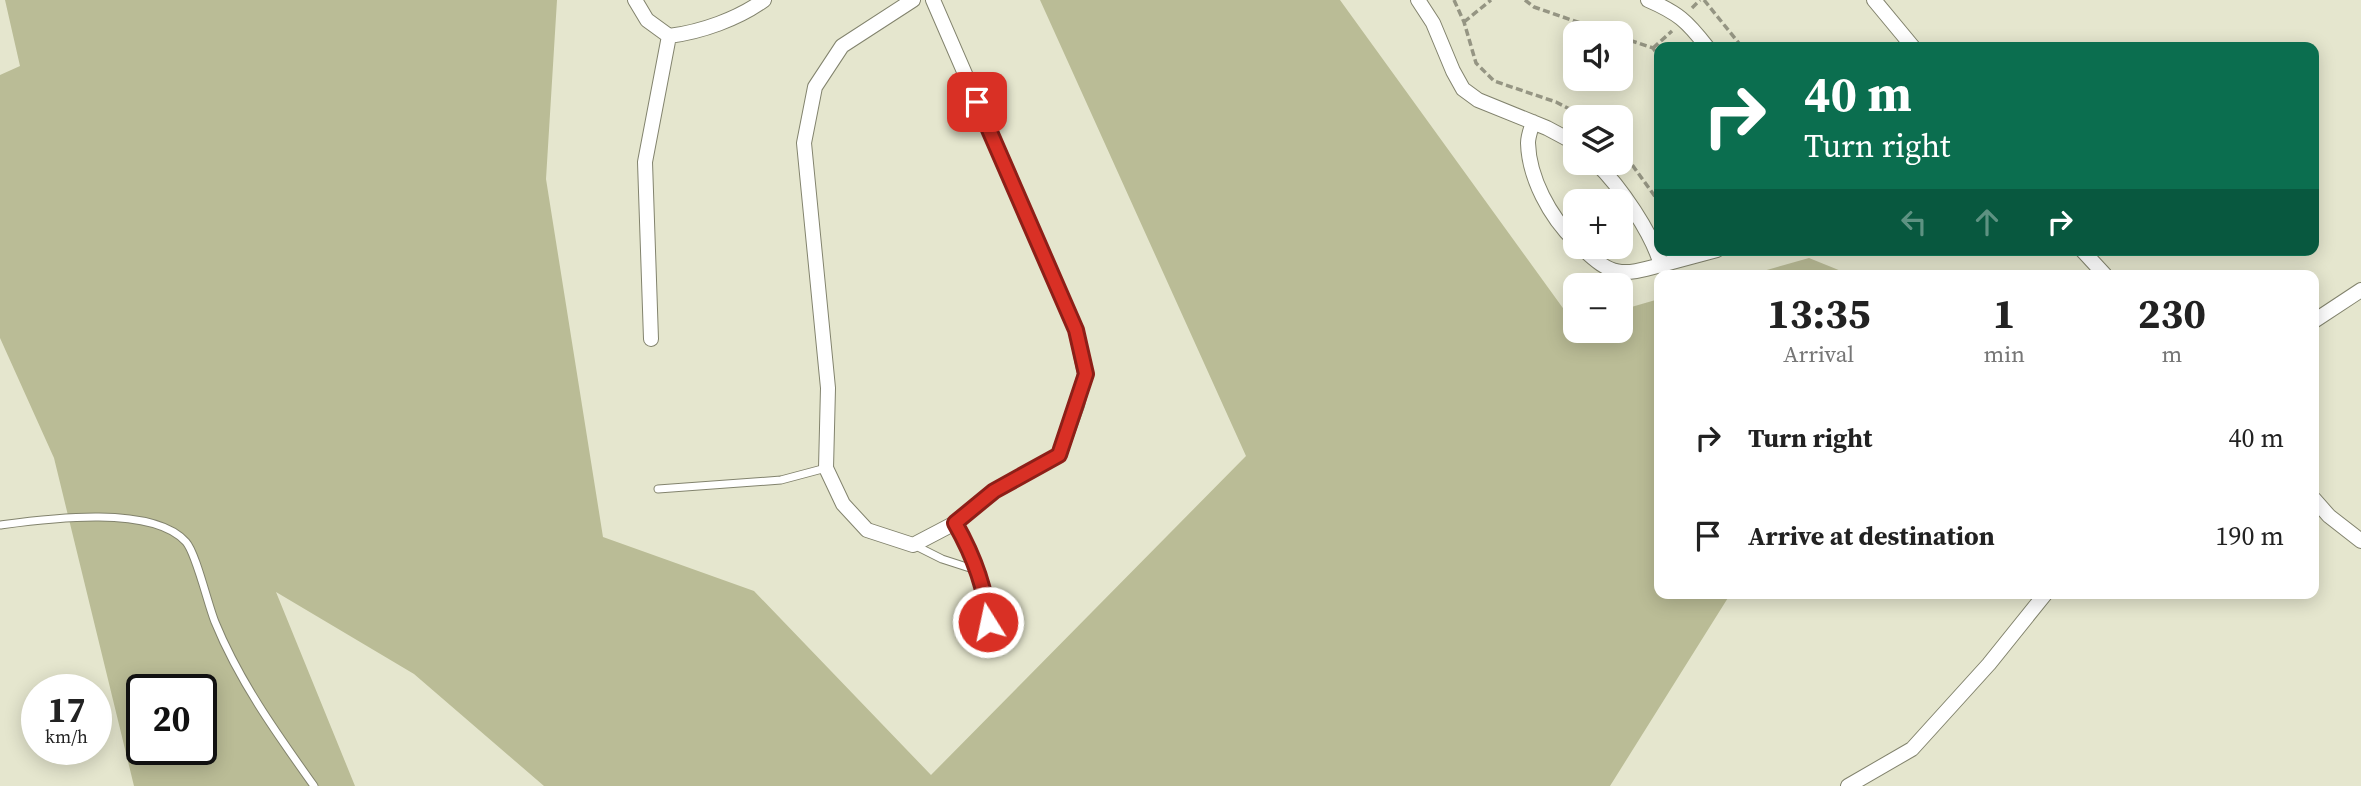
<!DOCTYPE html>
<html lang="en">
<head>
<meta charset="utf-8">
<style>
  body { margin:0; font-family:"Source Serif 4",serif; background:#f6f6f6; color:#222; height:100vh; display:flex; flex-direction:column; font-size:26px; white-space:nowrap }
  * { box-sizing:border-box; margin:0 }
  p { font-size:23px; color:#767676 }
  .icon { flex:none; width:38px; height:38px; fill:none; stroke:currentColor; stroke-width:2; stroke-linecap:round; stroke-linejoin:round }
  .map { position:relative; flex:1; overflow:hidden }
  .details { position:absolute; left:1654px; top:270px; width:665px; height:329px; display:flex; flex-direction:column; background:#fff; border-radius:14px; box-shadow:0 4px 18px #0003 }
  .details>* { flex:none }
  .banner { position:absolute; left:1654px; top:42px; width:665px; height:214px; border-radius:14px; box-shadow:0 4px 18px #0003; background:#0b6e4f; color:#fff; overflow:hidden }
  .fabs { position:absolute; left:1563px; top:21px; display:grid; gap:14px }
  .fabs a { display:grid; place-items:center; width:70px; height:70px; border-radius:14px; background:#fff; box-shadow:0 4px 18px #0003; font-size:35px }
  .speed { position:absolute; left:21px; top:674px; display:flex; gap:14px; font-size:35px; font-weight:700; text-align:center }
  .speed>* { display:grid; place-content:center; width:91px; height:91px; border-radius:50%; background:#fff; box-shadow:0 4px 18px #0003; line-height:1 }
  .speed small { font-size:18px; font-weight:400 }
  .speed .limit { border:4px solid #111; border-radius:10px; background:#fff; color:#111 }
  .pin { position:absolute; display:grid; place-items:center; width:60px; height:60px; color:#fff; margin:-30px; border-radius:14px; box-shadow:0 4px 10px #0006 }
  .me { position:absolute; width:77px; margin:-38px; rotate:350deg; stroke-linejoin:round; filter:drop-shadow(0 0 5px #0008) }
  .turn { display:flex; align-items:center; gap:24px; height:147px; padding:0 35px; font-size:32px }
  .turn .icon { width:91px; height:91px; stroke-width:2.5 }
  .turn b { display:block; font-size:49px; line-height:60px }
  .lanes { display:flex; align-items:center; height:66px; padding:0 35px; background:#0003; justify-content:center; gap:35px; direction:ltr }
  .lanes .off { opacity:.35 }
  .eta { display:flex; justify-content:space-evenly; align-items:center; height:119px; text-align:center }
  .eta b { font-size:42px; font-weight:700; line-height:49px }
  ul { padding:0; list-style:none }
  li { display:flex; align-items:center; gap:21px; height:98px; padding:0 35px }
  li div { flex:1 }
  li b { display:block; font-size:26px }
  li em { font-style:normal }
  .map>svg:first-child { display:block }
  .green { fill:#babc96; fill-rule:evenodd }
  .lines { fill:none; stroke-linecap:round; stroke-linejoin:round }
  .lane-casing { stroke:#82836d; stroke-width:9 }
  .street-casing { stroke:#82836d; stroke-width:16 }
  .path { stroke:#959583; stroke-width:3.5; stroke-dasharray:7 3.5; stroke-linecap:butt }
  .lane { stroke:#fff; stroke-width:7 }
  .street { stroke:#fff; stroke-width:14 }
  .route-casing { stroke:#8d1f18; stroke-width:18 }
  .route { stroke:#d93025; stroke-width:12 }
</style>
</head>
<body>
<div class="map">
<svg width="2361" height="786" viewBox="0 0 2361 786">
  <rect width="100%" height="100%" fill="#e5e6ce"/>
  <path class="green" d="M5,0H557L546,179L603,537L754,591L931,775L1246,456L1040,0H1340L1573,322H1575V331H1620L1621,310L1659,299V593H1731L1610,786H544L414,674L276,592L355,786H134L54,458L0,338V75L20,66ZM142,690H201V749H142Z
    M1809,258L1851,275H1749Z"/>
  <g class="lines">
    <g class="lane-casing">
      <path id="lane" d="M658,489L781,480L826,468
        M955,523C966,544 992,599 988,622C987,630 981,635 975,639
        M0,525C45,519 152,504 186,542C196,553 208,605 215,622C239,681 277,734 314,786
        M914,545L942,559L976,570"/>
    </g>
    <g class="street-casing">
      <path id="street" d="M635,0L647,20L669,36C701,32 738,19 764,0
        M913,0L842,46L815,87L804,143L828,388L826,468L843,504L867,530L913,545L955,523L994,491L1059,455L1077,405L1085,374L1076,330L933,0
        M1418,0L1433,23L1453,71L1463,89L1478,100L1547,128L1575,143
        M1648,0C1678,13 1687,21 1707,47
        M1874,0L1913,47
        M1533,122C1531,129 1528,136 1528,143C1529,178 1550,217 1575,241
        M1581,247C1612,277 1621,276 1661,265C1652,233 1620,186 1596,163
        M2082,250L2105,275
        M1661,265L1717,250
        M2314,321L2361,290
        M651,339L645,162L669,36
        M2314,499L2329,516L2361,541
        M1848,786L1912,749L1989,664L2046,593"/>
    </g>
    <path class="path" d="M1454,0L1464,22L1476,63L1494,81L1556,102L1585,117
      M1525,0L1534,7L1609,33
      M1704,0L1742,47
      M1692,8L1700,0
      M1464,22L1491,0
      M1620,37L1653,48L1659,57
      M1653,48L1672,31
      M1620,148L1659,202"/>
    <use href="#lane" class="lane"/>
    <use href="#street" class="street"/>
  </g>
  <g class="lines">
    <g class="route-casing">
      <path id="route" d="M977,102L1076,330L1086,374L1059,455L994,491L955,523C972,553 986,587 988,622"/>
    </g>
    <use href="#route" class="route"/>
  </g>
</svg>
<div class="fabs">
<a><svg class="icon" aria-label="sound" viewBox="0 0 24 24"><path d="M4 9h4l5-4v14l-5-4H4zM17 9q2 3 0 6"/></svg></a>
<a><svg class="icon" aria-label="layers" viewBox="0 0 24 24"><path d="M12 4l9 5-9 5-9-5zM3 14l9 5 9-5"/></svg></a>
<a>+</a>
<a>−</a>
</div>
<div class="speed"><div>17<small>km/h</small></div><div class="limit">20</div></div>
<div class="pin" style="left:977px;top:102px;background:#d93025"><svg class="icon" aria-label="arrive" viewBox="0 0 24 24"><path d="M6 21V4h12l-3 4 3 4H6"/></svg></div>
<svg class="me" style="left:988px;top:622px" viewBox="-20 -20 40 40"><circle r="17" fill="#d93025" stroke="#fff" stroke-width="3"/><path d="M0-11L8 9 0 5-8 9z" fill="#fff"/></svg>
<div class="banner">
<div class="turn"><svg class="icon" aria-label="right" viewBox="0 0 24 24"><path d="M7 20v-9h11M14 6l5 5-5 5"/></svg><div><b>40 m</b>Turn right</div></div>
<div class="lanes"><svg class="icon off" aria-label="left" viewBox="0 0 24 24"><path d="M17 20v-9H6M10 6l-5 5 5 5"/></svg><svg class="icon off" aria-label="ahead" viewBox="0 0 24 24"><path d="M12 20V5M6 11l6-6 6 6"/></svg><svg class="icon" aria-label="right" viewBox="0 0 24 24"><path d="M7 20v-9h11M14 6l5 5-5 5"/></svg></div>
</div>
<section class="details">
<div class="eta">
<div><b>13:35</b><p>Arrival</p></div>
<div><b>1</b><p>min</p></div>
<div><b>230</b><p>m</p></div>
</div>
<ul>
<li><svg class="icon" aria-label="right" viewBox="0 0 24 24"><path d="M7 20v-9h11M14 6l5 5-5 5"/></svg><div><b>Turn right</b></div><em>40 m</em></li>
<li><svg class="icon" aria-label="arrive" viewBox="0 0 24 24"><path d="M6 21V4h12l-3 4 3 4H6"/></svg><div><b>Arrive at destination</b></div><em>190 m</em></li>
</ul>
</section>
</div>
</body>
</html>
